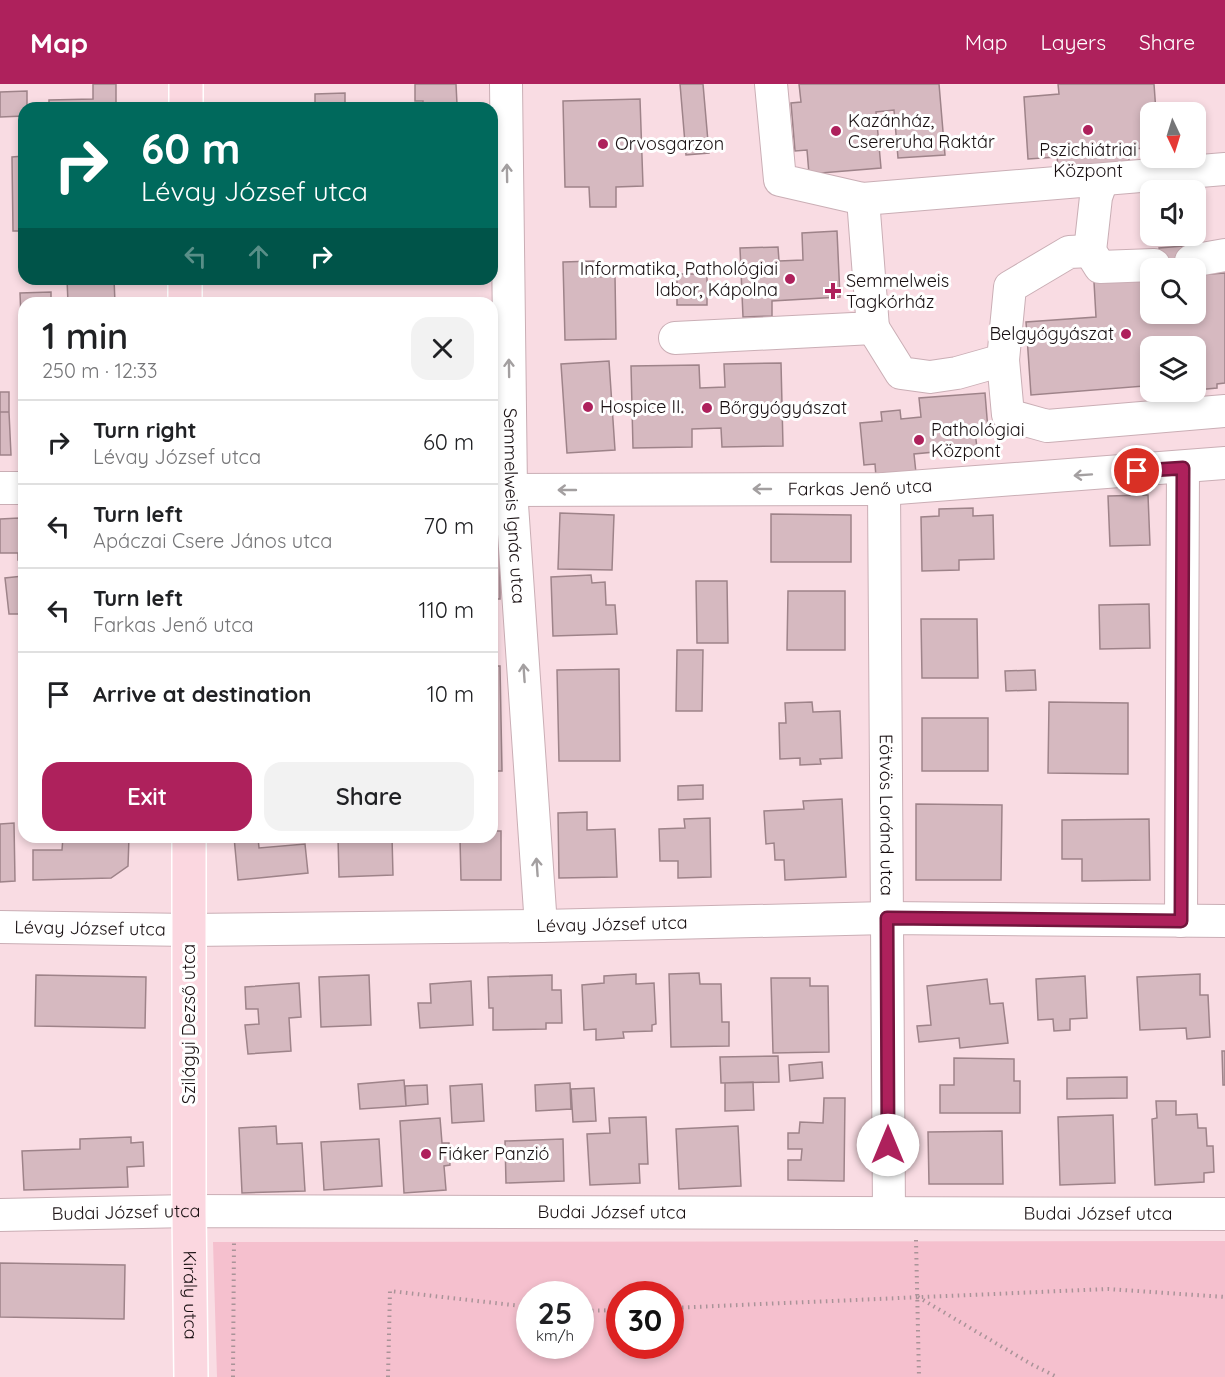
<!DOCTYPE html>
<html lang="en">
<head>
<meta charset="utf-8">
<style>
  body { margin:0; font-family:Quicksand,sans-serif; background:#f2f2f2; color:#202124; height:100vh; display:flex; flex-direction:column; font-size:22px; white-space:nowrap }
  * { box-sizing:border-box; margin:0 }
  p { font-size:20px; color:#757577 }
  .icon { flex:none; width:33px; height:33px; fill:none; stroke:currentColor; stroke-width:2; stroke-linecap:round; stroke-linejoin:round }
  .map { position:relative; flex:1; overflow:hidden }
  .panel { position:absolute; left:18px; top:213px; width:480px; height:546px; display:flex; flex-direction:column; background:#fff; border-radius:18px; box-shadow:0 3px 9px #0003 }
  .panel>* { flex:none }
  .hud { position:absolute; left:18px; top:18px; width:480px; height:183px; border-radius:18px; box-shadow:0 3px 9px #0003; background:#00695c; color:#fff; overflow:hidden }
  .needle { width:39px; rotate:176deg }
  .controls { position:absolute; left:1140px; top:18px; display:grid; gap:12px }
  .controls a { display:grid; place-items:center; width:66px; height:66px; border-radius:12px; background:#fff; box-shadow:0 3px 9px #0003; font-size:30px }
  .speed { position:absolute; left:516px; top:1197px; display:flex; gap:12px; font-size:30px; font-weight:700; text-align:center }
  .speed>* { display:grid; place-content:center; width:78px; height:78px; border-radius:50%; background:#fff; box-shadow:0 3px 9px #0003; line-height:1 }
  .speed small { font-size:15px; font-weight:400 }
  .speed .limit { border:9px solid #d22; background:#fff; color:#111 }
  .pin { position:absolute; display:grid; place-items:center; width:51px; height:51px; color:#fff; margin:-26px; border:3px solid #fff; border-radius:50%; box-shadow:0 2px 6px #0007 }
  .me { position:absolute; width:66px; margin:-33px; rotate:0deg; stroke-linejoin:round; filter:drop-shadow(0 0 4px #0008) }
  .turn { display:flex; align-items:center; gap:21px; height:126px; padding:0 24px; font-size:27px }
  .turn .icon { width:78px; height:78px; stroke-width:2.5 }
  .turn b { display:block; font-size:42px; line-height:51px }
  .lanes { display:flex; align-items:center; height:57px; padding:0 24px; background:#0003; justify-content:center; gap:30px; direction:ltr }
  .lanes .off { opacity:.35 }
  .round { display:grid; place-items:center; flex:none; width:63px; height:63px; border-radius:18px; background:#f2f2f2 }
  .summary { display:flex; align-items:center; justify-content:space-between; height:102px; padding:0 24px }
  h1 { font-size:36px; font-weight:600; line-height:45px }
  .button { display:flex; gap:12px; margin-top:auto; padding:12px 24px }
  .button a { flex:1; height:69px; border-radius:18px; background:#ae215c; color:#fff; font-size:24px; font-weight:600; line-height:69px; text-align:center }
  .button a+a { background:#f2f2f2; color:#202124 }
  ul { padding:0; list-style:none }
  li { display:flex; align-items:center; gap:18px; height:84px; padding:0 24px; border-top:2px solid #e0e0e0 }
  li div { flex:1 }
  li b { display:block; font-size:22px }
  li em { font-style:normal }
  header { display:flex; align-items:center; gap:36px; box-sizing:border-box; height:84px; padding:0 30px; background:#ae215c; color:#fff }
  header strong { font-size:28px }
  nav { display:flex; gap:33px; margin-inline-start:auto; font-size:21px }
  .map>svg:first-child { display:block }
  .green { fill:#f5c0ce; fill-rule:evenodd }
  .building { fill:#d6b9c0; stroke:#9e8389; stroke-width:1.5 }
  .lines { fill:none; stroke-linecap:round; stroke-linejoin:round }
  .minor-casing { stroke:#caaeb5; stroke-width:34 }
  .major-casing { stroke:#fff; stroke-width:36 }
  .path { stroke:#a99398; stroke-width:4; stroke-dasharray:1.5 4.5; stroke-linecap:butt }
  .minor { stroke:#fff; stroke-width:32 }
  .major { stroke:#fbd7e0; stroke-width:33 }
  .oneway { stroke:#a39fa0 }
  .route-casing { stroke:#71153c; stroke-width:15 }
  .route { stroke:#ae215c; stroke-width:10 }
  .poi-dot { fill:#ae215c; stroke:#fff; stroke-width:2 }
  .labels { text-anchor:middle; stroke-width:6; stroke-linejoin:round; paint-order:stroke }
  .poi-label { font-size:18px; fill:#191012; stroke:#fff; text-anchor:start }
  .street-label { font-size:18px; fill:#191012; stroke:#fff }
</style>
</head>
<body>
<header>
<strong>Map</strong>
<nav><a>Map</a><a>Layers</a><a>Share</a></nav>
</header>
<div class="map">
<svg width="1225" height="1293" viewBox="0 0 1225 1293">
  <rect width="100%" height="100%" fill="#f9dce3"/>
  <path class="green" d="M1225,1157V1293H217L213,1158ZM580,1210V1262H530V1210ZM670,1210V1262H620V1210Z"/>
  <path class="building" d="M93,0H116V24H49V16L93,15Z
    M415,0H456L457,20L467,19V24H423V17H415Z
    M680,0H703L709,69L686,71Z
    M799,0H939L945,71L898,74L894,26L876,28L881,84L809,90L807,66L795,67L791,19L801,18Z
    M1058,0H1154L1156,28H1150V64L1128,65L1130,85L1059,90L1057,73L1028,75L1024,13L1059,10Z
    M27,7V24H24V32L0,33V8Z
    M345,9V23L369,22V24H264L263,21L315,20V10Z
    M640,15L643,102L616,103V123H590L589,103H565L563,17Z
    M24,72V147H13L12,73Z
    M837,147L840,213L772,217V232L743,233L740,164L778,163L779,177L803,176L802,149Z
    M1183,162L1185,184H1160L1159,164Z
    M595,177V193L615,192L616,255L565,256L563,178Z
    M1225,189V299L1217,300V304L1196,306V262H1150V308H1171L1145,309L1144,302L1031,311L1026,238L1096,233L1094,198L1150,193V230H1196V191Z
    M677,190H707V221H677Z
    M67,195H114L115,219H68Z
    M51,208V219H24V258L22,259L20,209Z
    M492,252H499L502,371H492Z
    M609,277L615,366L567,369L561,280Z
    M781,279L783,362L722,363L721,344L692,345V363L633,364L631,282L699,281L700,304L725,303L724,280Z
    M0,308H9V328H0Z
    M985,309L988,346L975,347L977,364L914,370L916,389L876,393L875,380L864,381L860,339L882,337L881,328L900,326L901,335L921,333L919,314Z
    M0,328H9L11,371H0Z
    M1148,411L1150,461L1110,462L1108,412Z
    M973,424V432L993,431L994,475L959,476V486L922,487L921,433L939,432V425Z
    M560,429L614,431L612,486L558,485Z
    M771,430L851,431V478H771Z
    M492,431H500V515H492Z
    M19,434V444H24V476H18V469H0V435Z
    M591,491L592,499L605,498L606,521H615L617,550L553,552L551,493Z
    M23,492L24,520L21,521L22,530H9L5,494Z
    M696,497H727L728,559H697Z
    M788,507H845V566H787Z
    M1149,520L1150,564L1100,565L1099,521Z
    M921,535H977L978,594H922Z
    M677,566H703L702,627H676Z
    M492,582H500L502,687H492Z
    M619,585L620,677H559L557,586Z
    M1035,586L1036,606L1006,607L1005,587Z
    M812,618L813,628L840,627L842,674L820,675L821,680L800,681V674L780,675L779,639H786L785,619Z
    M1049,618L1128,619V690L1048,689Z
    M922,634H988V687H922Z
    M703,701V715L678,716V702Z
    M842,715L846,793L785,796L784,776H775L774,759L766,760L764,727L804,725L803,717Z
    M916,720L1002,721L1001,796H916Z
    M587,728V746L615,745L617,793L559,794L558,729Z
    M710,734L711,793L678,794V777H660L659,745L685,744L684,735Z
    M1149,735L1150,796L1082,797V775H1062V736Z
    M14,739L15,797L0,798V740Z
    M492,747H501V796H461L460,755H470V753H492Z
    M63,753H129L128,782L111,794L33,796V766H62Z
    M234,753H258L259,764L305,760L308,789L238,796Z
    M392,753L393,791L339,793L338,754Z
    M699,889L700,900H721L722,938H729V962L671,963L669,890Z
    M636,890V900L654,899L656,940L652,941V947L623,948L624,954L596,956V945L584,946L582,901L604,899V892Z
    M1200,890V911H1208L1210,953L1187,955L1186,944L1140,946L1137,893Z
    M36,891L146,893L145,944L35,942Z
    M369,891L371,941L321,943L319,893Z
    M552,891V906H561L562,939H546V945L493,946V924H489L488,893Z
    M1085,892L1087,934L1070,935V946L1054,947L1053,935L1038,936L1036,895Z
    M771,894H810V902H828L829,968L773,969Z
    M987,895L990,920L1003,919L1008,959L960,964L959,954L919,958L917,942L931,941L927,902Z
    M471,897L473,941L420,944L418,919H431L430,900Z
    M299,899L301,933L289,934L291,967L248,970L245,941L259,940L258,925H246L245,903Z
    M1222,967H1225V1001H1223Z
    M778,972L779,998L721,999L720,973Z
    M954,974L1014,975V997H1020V1029H940V1001H954Z
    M822,978L823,994L790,997L789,981Z
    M1127,993V1014L1067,1015V994Z
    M404,996L406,1022L360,1025L358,1000Z
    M753,998L754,1026L725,1027V999Z
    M570,999L571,1025L536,1027L535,1001Z
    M482,1000L484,1037L452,1039L450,1002Z
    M427,1001L428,1020L406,1022L405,1002Z
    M594,1004L596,1037L573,1038L571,1005Z
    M824,1014H845L844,1097L788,1096V1076H801L802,1065H788V1049H799L800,1038L823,1039Z
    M1156,1017H1176V1031L1197,1030L1198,1044H1206L1207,1062H1213L1214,1088L1204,1089V1098L1155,1101L1152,1035L1157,1034Z
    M1113,1031L1115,1099L1060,1101L1058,1033Z
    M646,1033L648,1080H639L640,1099L590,1101L587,1050L610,1049L609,1034Z
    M440,1034L442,1059H449L450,1081L444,1082L446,1106L404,1109L400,1037Z
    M276,1042L277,1060L302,1059L305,1107L242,1109L239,1044Z
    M738,1042L741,1102L679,1105L676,1045Z
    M1002,1047L1003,1100H929L928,1048Z
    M131,1053V1059L143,1058L144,1082L127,1083L128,1103L24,1106L22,1067L80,1065V1055Z
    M379,1055L382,1102L324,1106L321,1058Z
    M563,1055L564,1097L506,1099L505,1057Z
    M0,1179L125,1181L124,1235L0,1233Z"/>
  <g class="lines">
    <g class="minor-casing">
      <g id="minor">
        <path id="s1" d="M506,0L511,406L541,842"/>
        <path d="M771,0L780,96L863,115L1225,85"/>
        <path d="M1102,96L1096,113L1090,167L1100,183L1154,181"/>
        <path d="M1191,177L1225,171"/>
        <path d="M873,244L901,289L930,293L957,289L1003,276L1010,203L1069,168L1090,167"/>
        <path d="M675,254L873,244L863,115"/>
        <path d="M1003,276L1008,331L1047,342L1225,327"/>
        <path d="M0,404H24"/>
        <path id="s2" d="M884,405L889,1129"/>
        <path id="s3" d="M492,406L884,405L1225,379"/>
        <path d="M1181,837L1183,384"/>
        <path id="s4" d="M0,843L189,846L541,842L887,834L1225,837"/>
        <path id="s5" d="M0,1131L189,1127L1225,1130"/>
      </g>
    </g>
    <g class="major-casing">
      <g id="major">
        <path d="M186,24V0"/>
        <path d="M185,219V195"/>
        <path id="s6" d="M189,753V1127L191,1293"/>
      </g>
    </g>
    <path class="path" d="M916,1156L919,1293
      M918,1213L1031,1280L1057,1293
      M670,1224L1108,1205L1225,1213
      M580,1227L620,1226
      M233,1293L234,1155
      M388,1293L390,1207L530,1223"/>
    <use href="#minor" class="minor"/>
    <use href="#major" class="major"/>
  </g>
  <defs><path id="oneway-shaft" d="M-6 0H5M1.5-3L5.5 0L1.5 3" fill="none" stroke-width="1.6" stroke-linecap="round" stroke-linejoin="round" transform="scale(1.5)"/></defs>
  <g class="oneway">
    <use href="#oneway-shaft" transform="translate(507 89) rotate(-91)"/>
    <use href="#oneway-shaft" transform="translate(509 284) rotate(-91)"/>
    <use href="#oneway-shaft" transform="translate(1083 391) rotate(176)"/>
    <use href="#oneway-shaft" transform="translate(762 405) rotate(180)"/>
    <use href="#oneway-shaft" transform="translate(567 406) rotate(180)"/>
    <use href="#oneway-shaft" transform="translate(524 589) rotate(-94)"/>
    <use href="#oneway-shaft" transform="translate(537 783) rotate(-94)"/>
  </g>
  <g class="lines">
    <g class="route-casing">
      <path id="route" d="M888,1061L887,834L1181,837L1183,384L1137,387"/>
    </g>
    <use href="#route" class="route"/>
  </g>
  <g class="poi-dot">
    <circle cx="1088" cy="46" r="6"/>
    <circle cx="836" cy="47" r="6"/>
    <circle cx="603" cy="60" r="6"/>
    <circle cx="790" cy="195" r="6"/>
    <path d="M830 198h6v6h6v6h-6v6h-6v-6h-6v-6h6z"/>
    <circle cx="1126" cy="250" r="6"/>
    <circle cx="588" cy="323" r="6"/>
    <circle cx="707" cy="324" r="6"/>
    <circle cx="919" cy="356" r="6"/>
    <circle cx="426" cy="1070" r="6"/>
  </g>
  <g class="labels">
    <g class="poi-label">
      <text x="848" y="43">Kazánház,<tspan x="848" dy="21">Csereruha Raktár</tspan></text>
      <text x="615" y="66">Orvosgarzon</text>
      <text x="1088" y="72" text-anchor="middle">Pszichiátriai<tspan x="1088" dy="21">Központ</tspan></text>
      <text x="778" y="191" text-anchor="end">Informatika, Pathológiai<tspan x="778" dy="21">labor, Kápolna</tspan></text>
      <text x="846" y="203">Semmelweis<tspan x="846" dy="21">Tagkórház</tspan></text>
      <text x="1114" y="256" text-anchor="end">Belgyógyászat</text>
      <text x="600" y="329">Hospice II.</text>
      <text x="719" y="330">Bőrgyógyászat</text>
      <text x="931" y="352">Pathológiai<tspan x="931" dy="21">Központ</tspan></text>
      <text x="438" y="1076">Fiáker Panzió</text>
    </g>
    <g class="street-label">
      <text dy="6" stroke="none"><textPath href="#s3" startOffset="368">Farkas Jenő utca</textPath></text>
      <text dy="6" stroke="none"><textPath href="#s1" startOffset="422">Semmelweis Ignác utca</textPath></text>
      <text dy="6" stroke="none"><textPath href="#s2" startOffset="326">Eötvös Loránd utca</textPath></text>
      <text dy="6" stroke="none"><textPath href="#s4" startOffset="612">Lévay József utca</textPath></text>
      <text dy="6" stroke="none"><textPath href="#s4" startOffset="90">Lévay József utca</textPath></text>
      <text transform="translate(189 940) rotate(-90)" y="6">Szilágyi Dezső utca</text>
      <text dy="6" stroke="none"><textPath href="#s5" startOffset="126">Budai József utca</textPath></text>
      <text dy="6" stroke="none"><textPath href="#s5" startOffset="612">Budai József utca</textPath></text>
      <text dy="6" stroke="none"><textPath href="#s5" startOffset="1098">Budai József utca</textPath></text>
      <text dy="6" stroke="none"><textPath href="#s6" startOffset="458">Király utca</textPath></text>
    </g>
  </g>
</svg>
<div class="controls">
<a><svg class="needle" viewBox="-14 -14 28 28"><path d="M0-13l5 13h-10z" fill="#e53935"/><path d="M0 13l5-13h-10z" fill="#757577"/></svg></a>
<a><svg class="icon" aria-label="sound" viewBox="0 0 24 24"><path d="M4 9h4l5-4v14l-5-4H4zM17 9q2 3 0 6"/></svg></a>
<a><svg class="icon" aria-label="search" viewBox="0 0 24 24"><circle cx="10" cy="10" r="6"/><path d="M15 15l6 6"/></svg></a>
<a><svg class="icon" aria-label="layers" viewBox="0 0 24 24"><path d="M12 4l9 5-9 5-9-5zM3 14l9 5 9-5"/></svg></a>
</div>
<div class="speed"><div>25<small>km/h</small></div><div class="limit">30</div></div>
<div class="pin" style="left:1137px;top:387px;background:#d93025"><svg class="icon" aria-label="arrive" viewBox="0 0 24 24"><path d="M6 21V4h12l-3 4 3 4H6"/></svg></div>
<svg class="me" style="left:888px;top:1061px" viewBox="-20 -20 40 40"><circle r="19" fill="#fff"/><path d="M0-13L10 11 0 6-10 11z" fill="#ae215c"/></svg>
<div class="hud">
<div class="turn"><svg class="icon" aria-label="right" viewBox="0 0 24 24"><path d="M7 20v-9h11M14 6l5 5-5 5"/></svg><div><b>60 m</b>Lévay József utca</div></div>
<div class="lanes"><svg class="icon off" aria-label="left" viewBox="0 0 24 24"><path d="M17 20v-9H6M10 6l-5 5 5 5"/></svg><svg class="icon off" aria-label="ahead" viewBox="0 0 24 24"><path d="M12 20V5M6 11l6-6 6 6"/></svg><svg class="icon" aria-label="right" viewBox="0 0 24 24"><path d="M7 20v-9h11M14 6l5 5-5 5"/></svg></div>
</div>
<section class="panel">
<div class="summary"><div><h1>1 min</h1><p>250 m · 12:33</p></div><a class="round"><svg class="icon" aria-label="close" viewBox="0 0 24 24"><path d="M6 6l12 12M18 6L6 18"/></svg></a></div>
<ul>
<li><svg class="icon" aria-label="right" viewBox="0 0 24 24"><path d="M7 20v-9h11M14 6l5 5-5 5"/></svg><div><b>Turn right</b><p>Lévay József utca</p></div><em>60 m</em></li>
<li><svg class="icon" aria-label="left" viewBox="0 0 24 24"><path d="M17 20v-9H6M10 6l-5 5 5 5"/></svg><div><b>Turn left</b><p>Apáczai Csere János utca</p></div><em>70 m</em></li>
<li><svg class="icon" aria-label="left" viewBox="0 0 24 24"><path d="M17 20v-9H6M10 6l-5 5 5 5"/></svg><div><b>Turn left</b><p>Farkas Jenő utca</p></div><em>110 m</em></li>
<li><svg class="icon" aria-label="arrive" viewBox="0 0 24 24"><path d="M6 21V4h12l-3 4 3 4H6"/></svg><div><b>Arrive at destination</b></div><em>10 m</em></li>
</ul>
<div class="button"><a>Exit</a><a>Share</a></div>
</section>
</div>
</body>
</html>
